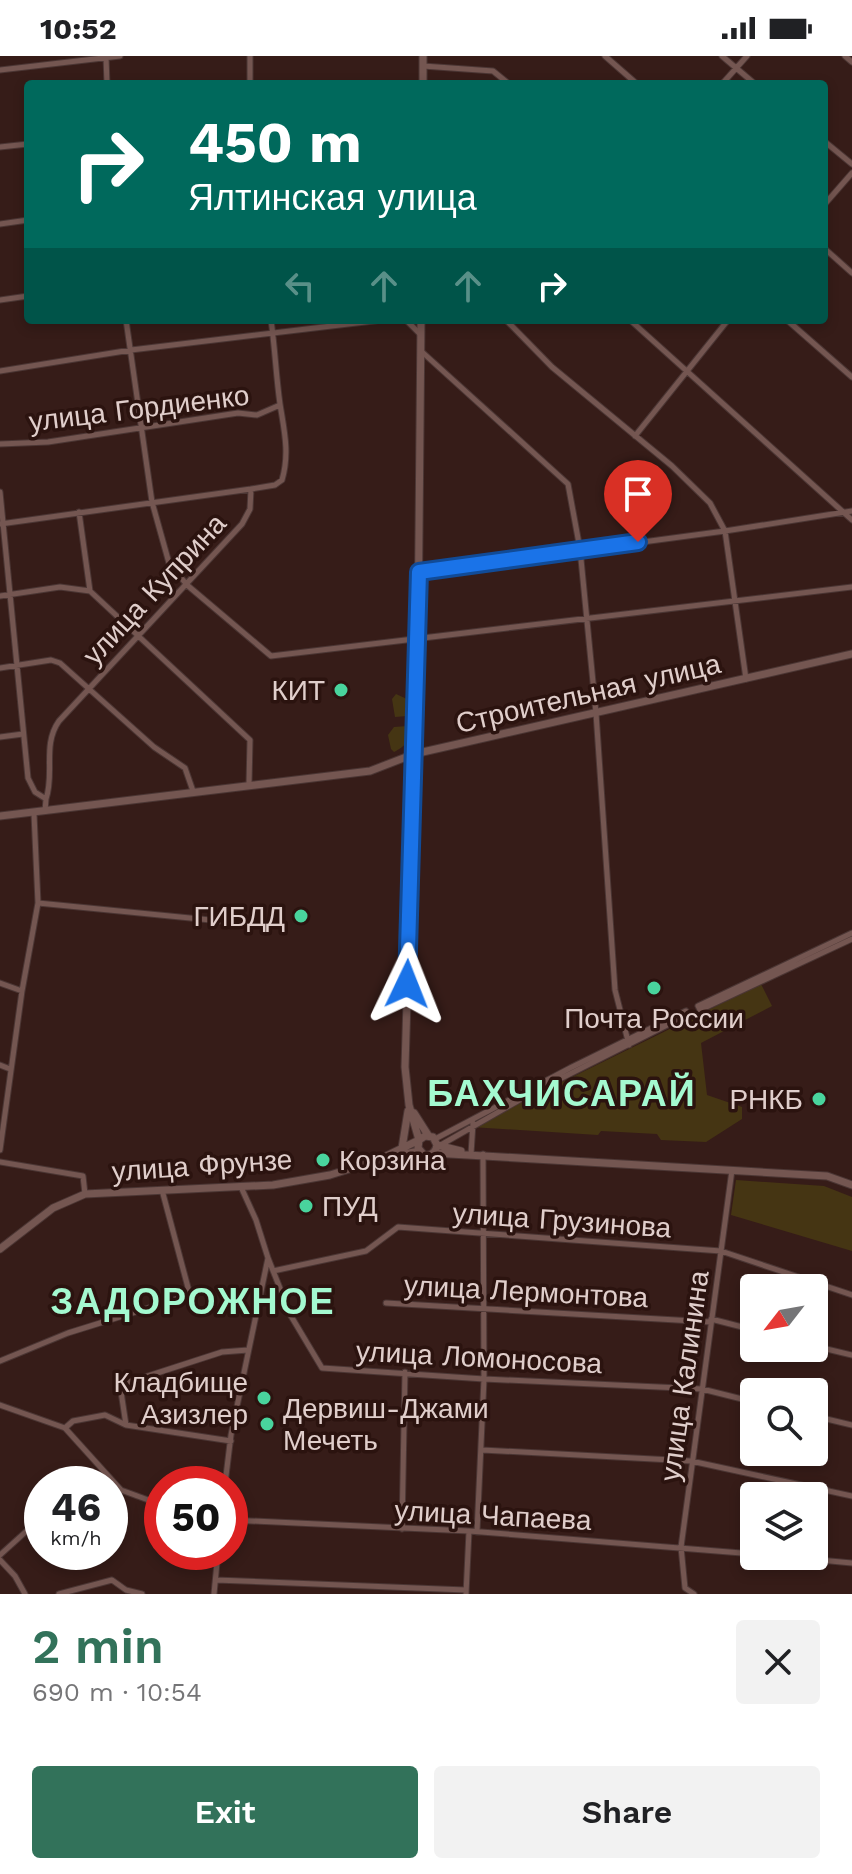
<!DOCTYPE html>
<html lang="en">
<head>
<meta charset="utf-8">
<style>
  body { margin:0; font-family:"Work Sans",sans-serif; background:#f2f2f2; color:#202124; height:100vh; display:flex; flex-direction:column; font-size:30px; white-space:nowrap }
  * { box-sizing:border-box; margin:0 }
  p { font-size:26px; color:#757577 }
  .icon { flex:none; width:44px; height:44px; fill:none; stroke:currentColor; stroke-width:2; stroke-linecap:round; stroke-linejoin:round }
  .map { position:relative; height:1538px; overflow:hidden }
  .sheet { display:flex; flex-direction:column; background:#fff; flex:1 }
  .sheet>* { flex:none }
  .banner { position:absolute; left:24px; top:24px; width:804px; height:244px; border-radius:8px; box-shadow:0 4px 12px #0003; background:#00695c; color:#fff; overflow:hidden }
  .needle { width:52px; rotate:239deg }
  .fabs { position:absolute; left:740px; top:1218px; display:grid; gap:16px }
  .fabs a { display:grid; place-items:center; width:88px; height:88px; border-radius:8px; background:#fff; box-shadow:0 4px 12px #0003; font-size:40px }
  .speed { position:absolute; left:24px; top:1410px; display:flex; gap:16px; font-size:40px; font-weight:700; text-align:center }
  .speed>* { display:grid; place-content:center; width:104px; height:104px; border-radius:50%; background:#fff; box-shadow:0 4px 12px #0003; line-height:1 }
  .speed small { font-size:20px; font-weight:400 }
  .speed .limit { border:12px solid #d22; background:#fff; color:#111 }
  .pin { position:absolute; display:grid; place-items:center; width:68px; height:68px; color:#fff; margin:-82px -34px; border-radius:50% 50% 50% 0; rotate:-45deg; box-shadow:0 0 8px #0007 }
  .pin .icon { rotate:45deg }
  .me { position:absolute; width:88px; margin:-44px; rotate:2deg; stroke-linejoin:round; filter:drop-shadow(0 0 6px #0008) }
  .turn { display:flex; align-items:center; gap:28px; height:168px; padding:0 32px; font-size:36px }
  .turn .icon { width:104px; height:104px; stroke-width:2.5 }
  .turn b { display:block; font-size:56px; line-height:68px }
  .lanes { display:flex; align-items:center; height:76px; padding:0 32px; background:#0003; justify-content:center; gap:40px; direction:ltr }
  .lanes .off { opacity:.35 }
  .round { display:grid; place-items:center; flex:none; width:84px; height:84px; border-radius:8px; background:#f2f2f2 }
  .summary { display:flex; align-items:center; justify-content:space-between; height:136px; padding:0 32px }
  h1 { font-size:48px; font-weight:600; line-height:60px; color:#32725a }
  .action { display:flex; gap:16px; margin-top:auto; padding:16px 32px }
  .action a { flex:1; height:92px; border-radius:8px; background:#32725a; color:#fff; font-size:32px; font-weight:600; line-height:92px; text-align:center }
  .action a+a { background:#f2f2f2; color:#202124 }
  .status { display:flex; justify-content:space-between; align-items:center; height:56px; padding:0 40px; background:#fff; direction:ltr }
  .status svg { height:22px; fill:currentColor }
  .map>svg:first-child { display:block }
  .green { fill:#453513 }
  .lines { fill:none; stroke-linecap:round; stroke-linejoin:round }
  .street-casing { stroke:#4b3634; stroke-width:7 }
  .secondary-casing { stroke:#4b3634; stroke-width:9 }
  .street { stroke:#745651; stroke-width:5 }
  .secondary { stroke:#745651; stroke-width:7 }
  .route-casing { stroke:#114b97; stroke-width:20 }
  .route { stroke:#1a73e8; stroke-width:14 }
  .poi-dot { fill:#49d49d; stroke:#2b130f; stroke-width:3 }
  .labels { text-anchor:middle; stroke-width:7; stroke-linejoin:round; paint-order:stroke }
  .street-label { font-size:28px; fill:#e0cecb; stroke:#2b130f }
  .poi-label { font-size:28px; fill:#e0cecb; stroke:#2b130f; text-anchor:end }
  .district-label { font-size:36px; font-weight:bold; letter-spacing:2px; fill:#a4f9d0; stroke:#2b130f }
</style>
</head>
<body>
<div class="status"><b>10:52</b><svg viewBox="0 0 49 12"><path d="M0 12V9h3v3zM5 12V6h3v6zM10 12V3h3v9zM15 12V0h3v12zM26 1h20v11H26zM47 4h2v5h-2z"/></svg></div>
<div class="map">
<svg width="852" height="1538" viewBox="0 0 852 1538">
  <rect width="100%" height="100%" fill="#361c18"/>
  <path class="green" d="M396,638L409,644L411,652L407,660L395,661L392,643Z
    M408,670L410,673C407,687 406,690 394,696L391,693L388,679L394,671Z
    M761,928L772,950L701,987L707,1039L742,1051V1063L706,1086L661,1084L657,1078L601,1075L598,1079L471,1071Z
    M736,1124L824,1130L852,1141V1195L731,1159Z"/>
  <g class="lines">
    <g class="street-casing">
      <path id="street" d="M250,0V28
        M605,0L637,28
        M722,0L755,28
        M845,0L852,6
        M106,1L107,28
        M423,10L493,15L509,28
        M0,14L120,0
        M722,28L747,0
        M824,85L852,108
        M0,91L28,88
        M824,149L852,117
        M0,168L28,164
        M824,192L852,217
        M0,244L28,240
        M126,264L152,446L169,507L187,529L271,600L852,531
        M406,264L420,278
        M506,264L552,311L672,410L710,447L725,475L746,623
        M630,264L852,464
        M787,264L852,321
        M421,295L568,428L580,493L596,657L615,934L629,989
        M0,315L131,294L382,264
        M635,380L728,264
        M0,388L48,386L238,357L257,359L280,349
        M0,436L28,722L35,736L46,743L45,755
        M79,456L90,535
        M0,468L251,433
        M419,516L725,475L852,455
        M0,540L60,531L90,535L250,684L249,728
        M0,612L51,604L60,607L154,691L185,712L193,735
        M0,681L23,678
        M46,743C55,717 42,689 59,665L242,468L250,453L251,433L275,429L282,424C290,397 284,374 280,348C276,320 275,292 271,264
        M38,847L261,869
        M852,877L698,950L700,954L852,883
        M0,927L22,935
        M0,1009L10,1013
        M435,1083L570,1012L686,955L687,959L530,1038L439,1090
        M0,1094L22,935L38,847L34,758
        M471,1098L473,1067
        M0,1106L83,1120L85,1138
        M268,1202L291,1260L322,1312L484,1323L702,1333L754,1346
        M273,1215L366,1195L398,1171L721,1195L852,1239
        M386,1247L711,1266
        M711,1263L754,1274
        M814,1290L852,1299
        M0,1305L68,1277L190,1239L162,1134
        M0,1349L65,1372L121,1434L162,1449
        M814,1360L852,1369
        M126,1369L120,1329L222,1296L248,1294
        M65,1372L73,1365L105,1359L126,1369L231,1385
        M482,1394L691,1405L852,1440
        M225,1428L231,1379L268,1202L256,1164L241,1131
        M110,1439L121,1434
        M230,1464L469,1475L754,1498
        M402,1473L405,1316
        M477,1476L484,1323L483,1098
        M0,1499L31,1471L42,1465
        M776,1500L852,1507
        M0,1504L15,1520L25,1538
        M216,1524L466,1534
        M59,1538L112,1524L126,1534L142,1538
        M214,1538L218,1496
        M466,1538L469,1475
        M694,1538L685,1532L681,1491L732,1114"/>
    </g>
    <g class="secondary-casing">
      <path id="secondary" d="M423,28V0
        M0,760L370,715L414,698L852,598
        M414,1057L428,1079
        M437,1089L461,1095
        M402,1092L408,1055
        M433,1097L827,1120L852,1129
        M390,1101L419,1095
        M376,1105L419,1084L425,1080L433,1081L437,1089C436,1096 431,1100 424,1099L418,1092L419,1084L409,1049L405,1011L418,582L421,264
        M0,1193L53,1152L85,1138L273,1129L330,1119L378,1104"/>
    </g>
    <use href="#street" class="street"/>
    <use href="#secondary" class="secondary"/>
  </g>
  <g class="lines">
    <g class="route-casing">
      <path id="route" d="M407,928L419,516L638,486"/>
    </g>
    <use href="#route" class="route"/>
  </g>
  <g class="poi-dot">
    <circle cx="341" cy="634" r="8"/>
    <circle cx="301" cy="860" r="8"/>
    <circle cx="654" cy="932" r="8"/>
    <circle cx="819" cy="1043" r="8"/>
    <circle cx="323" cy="1104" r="8"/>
    <circle cx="306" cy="1150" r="8"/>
    <circle cx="264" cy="1342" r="8"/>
    <circle cx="267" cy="1368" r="8"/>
  </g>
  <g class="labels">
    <g class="street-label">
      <text transform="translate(139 352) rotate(-7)" y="10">улица Гордиенко</text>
      <text transform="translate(154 533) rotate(-47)" y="10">улица Куприна</text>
      <text transform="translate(588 637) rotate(-13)" y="10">Строительная улица</text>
      <text transform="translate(202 1109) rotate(-4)" y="10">улица Фрунзе</text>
      <text transform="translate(562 1164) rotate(4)" y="10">улица Грузинова</text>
      <text transform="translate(526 1235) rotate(3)" y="10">улица Лермонтова</text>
      <text transform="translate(479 1301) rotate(3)" y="10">улица Ломоносова</text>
      <text transform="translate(684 1320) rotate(-82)" y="10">улица Калинина</text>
      <text transform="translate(493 1459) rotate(3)" y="10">улица Чапаева</text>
    </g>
    <g class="poi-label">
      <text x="325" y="644">КИТ</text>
      <text x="285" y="870">ГИБДД</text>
      <text x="654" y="972" text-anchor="middle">Почта России</text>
      <text x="803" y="1053">РНКБ</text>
      <text x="339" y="1114" text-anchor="start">Корзина</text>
      <text x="322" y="1160" text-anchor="start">ПУД</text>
      <text x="248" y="1336">Кладбище<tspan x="248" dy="32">Азизлер</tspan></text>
      <text x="283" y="1362" text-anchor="start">Дервиш-Джами<tspan x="283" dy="32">Мечеть</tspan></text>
    </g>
    <g class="district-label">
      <text x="562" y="1050">БАХЧИСАРАЙ</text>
      <text x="193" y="1258">ЗАДОРОЖНОЕ</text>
    </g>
  </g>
</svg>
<div class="fabs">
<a><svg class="needle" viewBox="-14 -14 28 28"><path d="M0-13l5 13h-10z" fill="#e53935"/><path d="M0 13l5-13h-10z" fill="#757577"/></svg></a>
<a><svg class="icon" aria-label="search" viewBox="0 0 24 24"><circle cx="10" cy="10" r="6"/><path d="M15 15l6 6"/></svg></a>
<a><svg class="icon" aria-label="layers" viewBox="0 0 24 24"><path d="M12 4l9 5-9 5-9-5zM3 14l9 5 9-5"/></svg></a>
</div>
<div class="speed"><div>46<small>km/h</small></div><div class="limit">50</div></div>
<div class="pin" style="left:638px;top:486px;background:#d93025"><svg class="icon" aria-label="arrive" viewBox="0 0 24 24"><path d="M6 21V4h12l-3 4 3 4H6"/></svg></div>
<svg class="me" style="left:407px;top:928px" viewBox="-20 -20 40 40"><path d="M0-17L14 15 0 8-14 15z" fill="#1a73e8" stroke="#fff" stroke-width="4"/></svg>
<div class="banner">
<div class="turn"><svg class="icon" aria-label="right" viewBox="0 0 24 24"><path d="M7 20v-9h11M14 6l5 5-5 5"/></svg><div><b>450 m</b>Ялтинская улица</div></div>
<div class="lanes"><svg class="icon off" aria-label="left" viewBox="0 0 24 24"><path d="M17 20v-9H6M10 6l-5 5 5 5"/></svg><svg class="icon off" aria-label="ahead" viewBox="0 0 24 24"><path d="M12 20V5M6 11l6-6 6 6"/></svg><svg class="icon off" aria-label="ahead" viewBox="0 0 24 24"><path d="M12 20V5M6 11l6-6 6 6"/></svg><svg class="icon" aria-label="right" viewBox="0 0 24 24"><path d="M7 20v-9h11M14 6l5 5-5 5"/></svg></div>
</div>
</div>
<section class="sheet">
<div class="summary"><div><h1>2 min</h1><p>690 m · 10:54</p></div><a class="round"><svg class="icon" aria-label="close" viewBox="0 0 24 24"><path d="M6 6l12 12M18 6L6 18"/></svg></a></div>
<div class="action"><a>Exit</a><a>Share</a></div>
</section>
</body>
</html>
